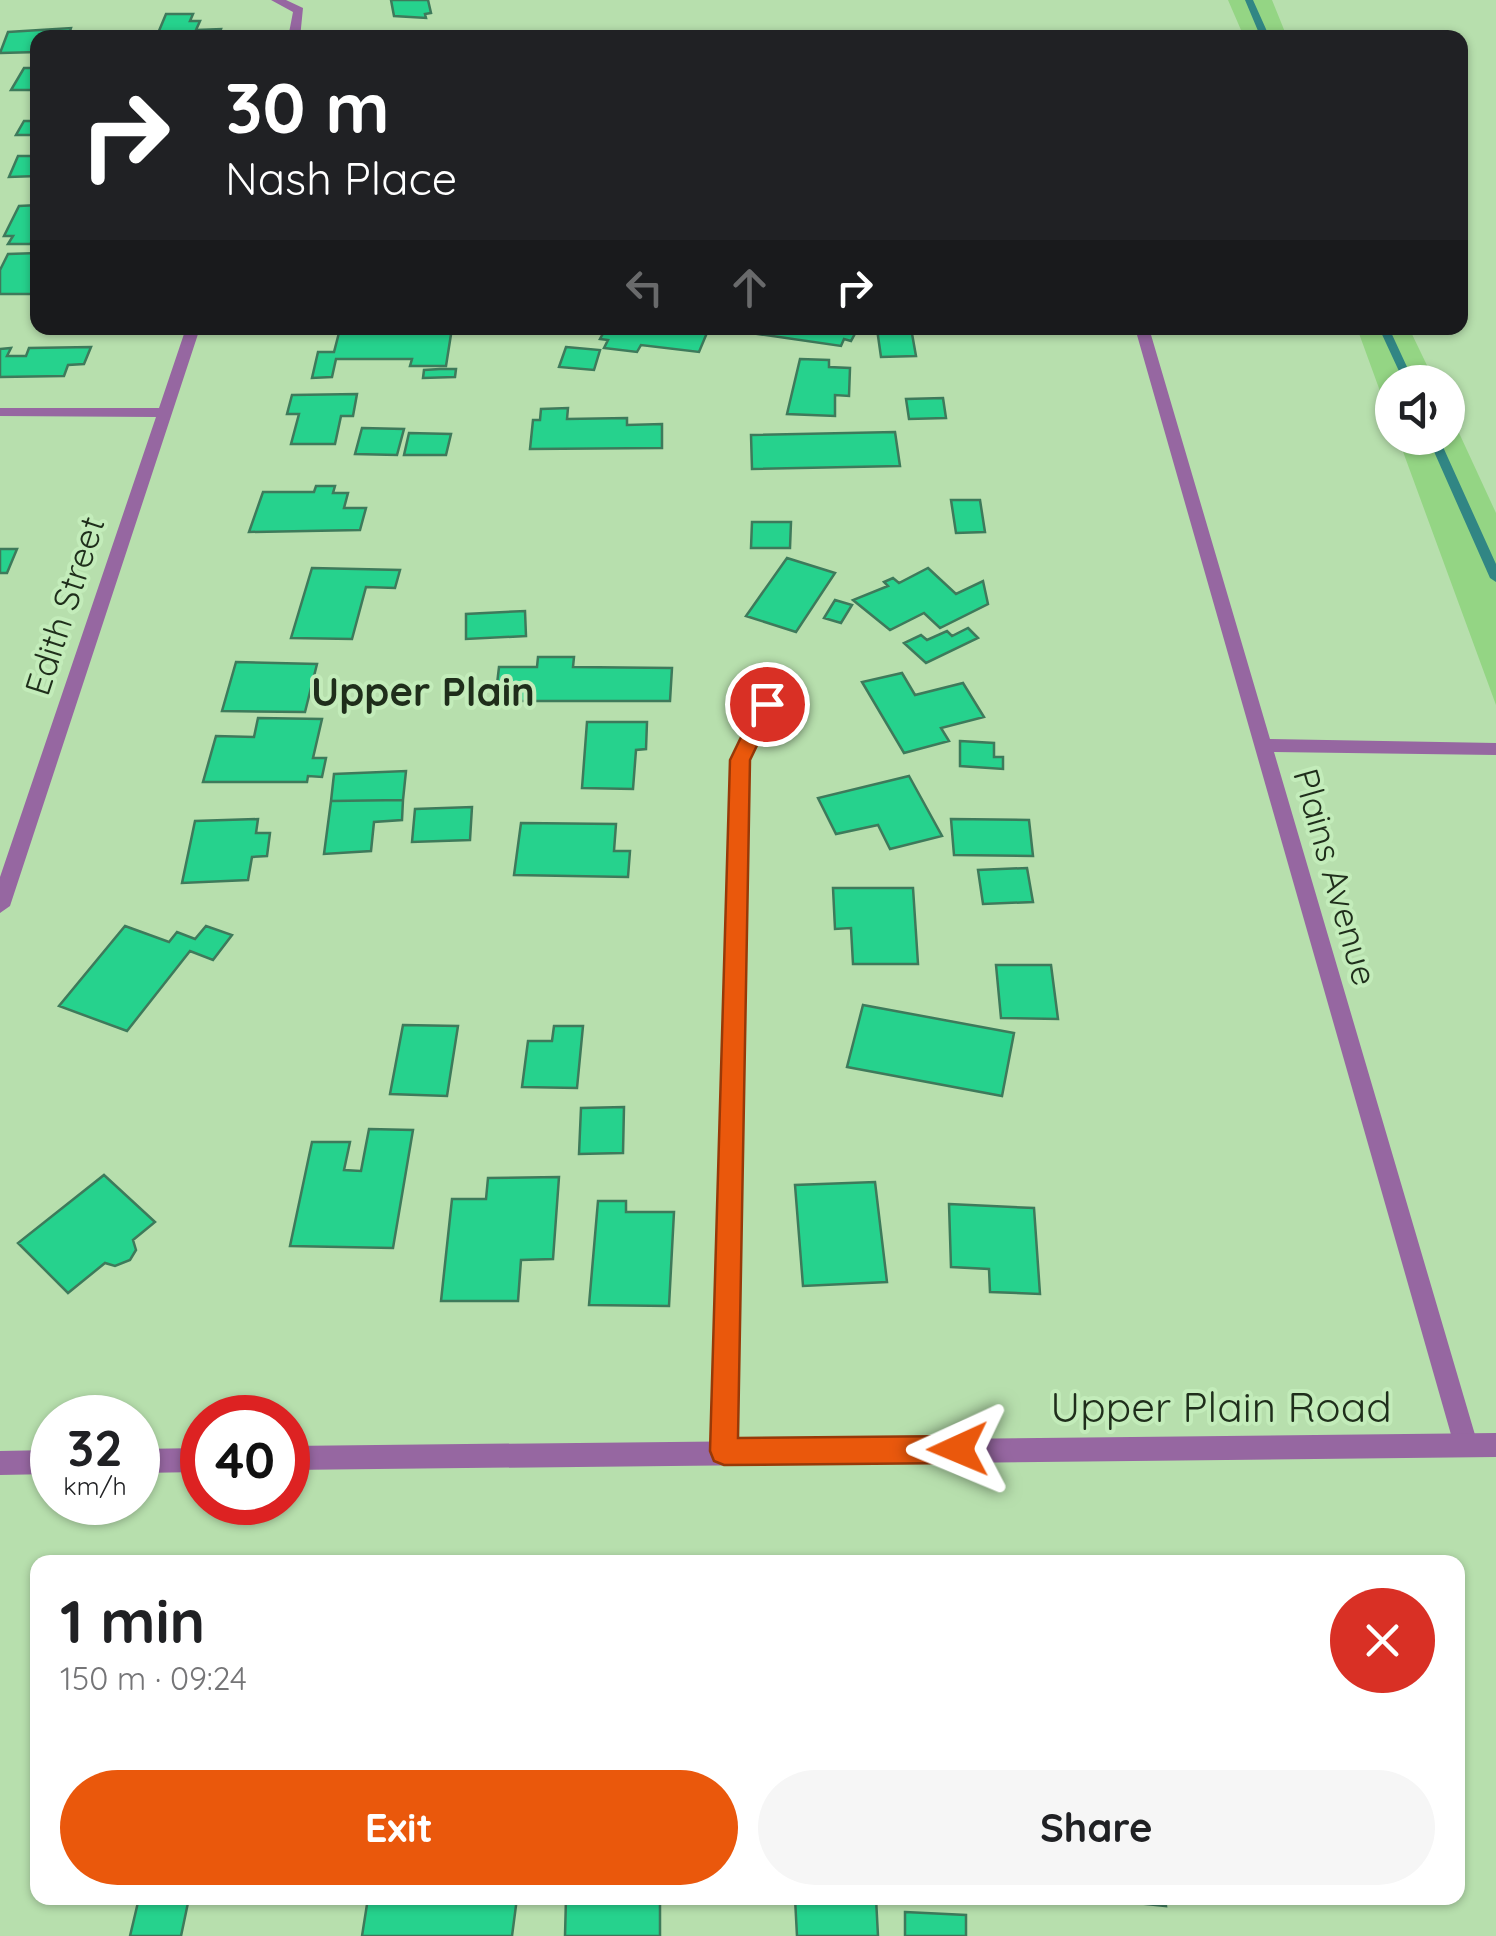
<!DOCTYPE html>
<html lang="en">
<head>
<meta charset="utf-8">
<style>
  body { margin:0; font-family:Quicksand,sans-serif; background:#f6f6f6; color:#202124; height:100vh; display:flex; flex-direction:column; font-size:38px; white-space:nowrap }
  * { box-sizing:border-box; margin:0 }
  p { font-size:32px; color:#757577 }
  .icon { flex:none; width:55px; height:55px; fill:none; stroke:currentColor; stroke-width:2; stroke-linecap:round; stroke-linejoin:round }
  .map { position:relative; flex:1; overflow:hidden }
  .details { position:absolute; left:30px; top:1555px; width:1435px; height:350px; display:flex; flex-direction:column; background:#fff; border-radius:20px; box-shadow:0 2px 8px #0004 }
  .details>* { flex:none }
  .banner { position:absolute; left:30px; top:30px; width:1438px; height:305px; border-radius:20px; box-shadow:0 2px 8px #0004; background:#202124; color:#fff; overflow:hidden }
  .buttons { position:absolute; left:1375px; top:365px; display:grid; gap:20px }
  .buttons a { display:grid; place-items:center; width:90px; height:90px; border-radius:50%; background:#fff; box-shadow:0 2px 8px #0004; font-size:50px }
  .speed { position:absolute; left:30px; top:1395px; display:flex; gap:20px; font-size:50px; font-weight:700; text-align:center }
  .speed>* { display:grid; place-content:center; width:130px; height:130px; border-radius:50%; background:#fff; box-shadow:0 2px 8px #0004; line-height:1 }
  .speed small { font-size:25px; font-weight:400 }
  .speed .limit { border:15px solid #d22; background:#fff; color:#111 }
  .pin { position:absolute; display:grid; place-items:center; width:85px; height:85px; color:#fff; margin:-42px; border:5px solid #fff; border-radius:50%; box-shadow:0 2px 10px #0007 }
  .me { position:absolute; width:110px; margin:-55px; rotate:269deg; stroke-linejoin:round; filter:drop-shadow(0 0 8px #0008) }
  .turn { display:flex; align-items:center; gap:35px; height:210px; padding:0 30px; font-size:45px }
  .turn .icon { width:130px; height:130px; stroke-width:2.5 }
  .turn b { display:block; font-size:70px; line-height:85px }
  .lanes { display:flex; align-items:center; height:95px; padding:0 30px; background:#0003; justify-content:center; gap:50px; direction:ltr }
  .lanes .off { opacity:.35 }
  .round { display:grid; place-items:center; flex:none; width:105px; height:105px; border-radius:52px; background:#f6f6f6 }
  .overview { display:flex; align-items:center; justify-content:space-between; height:170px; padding:0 30px }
  h1 { font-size:60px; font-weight:700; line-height:75px }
  .cta { display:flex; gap:20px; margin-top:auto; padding:20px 30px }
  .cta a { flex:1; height:115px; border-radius:60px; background:#ea580c; color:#fff; font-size:40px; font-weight:700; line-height:115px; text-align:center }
  .cta a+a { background:#f6f6f6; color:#202124 }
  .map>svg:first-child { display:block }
  .green { fill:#94d584 }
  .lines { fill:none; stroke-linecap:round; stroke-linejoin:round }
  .stream { fill:#318684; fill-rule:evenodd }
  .building { fill:#26d28d; stroke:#3e7a5b; stroke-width:2.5 }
  .minor { fill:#9667a1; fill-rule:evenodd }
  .tertiary { fill:#9667a1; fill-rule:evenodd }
  .route { fill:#ea580c; stroke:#983908; stroke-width:2.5 }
  .labels { text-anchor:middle; stroke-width:8; stroke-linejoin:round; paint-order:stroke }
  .street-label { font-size:35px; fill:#1f2e1b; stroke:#c3ecba }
  .quarter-label { font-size:40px; font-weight:bold; fill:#1f2e1b; stroke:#c3ecba }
  .near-street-label { font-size:42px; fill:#1f2e1b; stroke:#c3ecba }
</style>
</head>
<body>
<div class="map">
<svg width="1496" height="1936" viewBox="0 0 1496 1936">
  <rect width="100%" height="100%" fill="#b7dfad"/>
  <path class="green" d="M1228,0H1272L1287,37H1244Z
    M1357,328H1409L1435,382H1392V424Z
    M1448,409L1496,513V705L1398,438H1448Z"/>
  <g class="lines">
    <path class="stream" d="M1245,0H1253L1270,38H1261Z
      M1379,328H1389L1414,382H1404Z
      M1428,438H1439L1496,564V582L1490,578Z"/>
  </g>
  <path class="building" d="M391,0H428L431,13L425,14L426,18L394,16Z
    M166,14H193L190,21H200L196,30L221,29L218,38H156Z
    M71,28L68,38H38V52L0,53L8,32Z
    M381,32H440L439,38H380Z
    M24,68H38V90H11Z
    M24,121H38V135H16Z
    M18,156H38V176L9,177Z
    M38,205V235L30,244H8L13,236H4L19,206Z
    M38,253V294H0V270L8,254Z
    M452,328L446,366H410L412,359H336L332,377L312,378L318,352H334L340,329Z
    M606,328H709L699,352L641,345L637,352L604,348L608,340L600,339Z
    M762,328H858L851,341L844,339L841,346L758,334Z
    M911,328L916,356L881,357L877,329Z
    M91,347L84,364L68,365L64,376L0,377V349L11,348L7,356H26L29,348Z
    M566,347L600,350L594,370L559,367Z
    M800,359L829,360V367L850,368L849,396L835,395V416L787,414Z
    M440,369H456L455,377L423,378L424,370Z
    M357,394L353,416H341L335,444H291L299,414H287L292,395Z
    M943,398L946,418L909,419L906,399Z
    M568,408L567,419L627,418V425L662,424V448L530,449L533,420H540L541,409Z
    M362,428L404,429L397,455L355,454Z
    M895,432L900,466L752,469L751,435Z
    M409,433L451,434L446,455H404Z
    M316,486H335L333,493H348L344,508H366L360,530L249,532L263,492H314Z
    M951,500H980L985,532L956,533Z
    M752,522H791L790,548H751Z
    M0,549H17L7,573H0Z
    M787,558L835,573L796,632L746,616Z
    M312,568L400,570L395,588L366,587L352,639L291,638Z
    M928,568L956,594L983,581L988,604L940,628L924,613L890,630L853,600L888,586L884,582L893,578L899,583Z
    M835,600L852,605L841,623L824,618Z
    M525,611L526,636L466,639V614Z
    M968,628L978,638L926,663L904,643L921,635L927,640L947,631L952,636Z
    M538,657H574L573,667L672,668L670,701H495L499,667H537Z
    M236,662L317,664L305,712L222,711Z
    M902,673L915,695L963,683L984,717L941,728L949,741L904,753L862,682Z
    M258,718L322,719L313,758H326L322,777L308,776L307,782H203L216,736L254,737Z
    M587,722H647L646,749L636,750L633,789L582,788Z
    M960,741L994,743V757H1003V769L960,766Z
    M406,771L403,800L331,801L334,774Z
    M909,776L942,836L890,849L878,825L836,834L818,798Z
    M403,800L402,820L374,822L371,851L324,854L331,801Z
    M472,807L470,840L412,842L415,809Z
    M258,819L256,833H270L267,856L252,857L248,880L182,883L195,821Z
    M951,819L1029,820L1033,856L954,855Z
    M521,823L616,824L614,851H630L628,877L514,875Z
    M1027,868L1033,902L983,904L978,870Z
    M833,888H913L918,964H853L851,928L835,929Z
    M125,926L169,942L177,932L195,939L206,926L232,935L213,960L190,951L127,1031L59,1006Z
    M996,965H1051L1058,1019L1001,1018Z
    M863,1005L1014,1033L1002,1096L847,1067Z
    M403,1025L458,1026L447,1096L390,1094Z
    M554,1026H583L577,1088L522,1087L528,1041H552Z
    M624,1107L623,1153L579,1154L581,1108Z
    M369,1129L413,1130L393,1248L290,1246L312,1142H350L344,1170L361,1171Z
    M104,1175L155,1222L133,1240L136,1250L130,1260L115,1266L105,1263L68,1293L18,1243Z
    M559,1177L553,1259L521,1260L518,1301H441L452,1199H486L488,1178Z
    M875,1182L887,1282L803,1286L795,1185Z
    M598,1201H626V1212H674L669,1306L589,1305Z
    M949,1204L1034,1208L1040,1294L990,1292L989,1269L951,1267Z
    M139,1898H189L181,1936H130Z
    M368,1898H517L512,1936H362Z
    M566,1898H660V1936H565Z
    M795,1898H876L878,1936H797Z
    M1117,1898H1165L1166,1906L1118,1901Z
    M905,1912L966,1915V1936H905Z"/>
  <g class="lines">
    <path class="minor" d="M271,0H286L303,8L300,38H288L293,12Z
      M186,328H200L10,906L0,913V877L156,417L0,416V408H159Z
      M1135,328H1149L1270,739L1496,743V755L1274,752L1478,1445L1475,1453L1466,1457L1457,1453L1454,1445Z
      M767,698L776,704L749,760L736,1451L733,1459L724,1463L715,1459L712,1451L731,760L758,704Z"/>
    <path class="tertiary" d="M1496,1433V1457L288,1470V1446Z
      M202,1448V1472L138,1473V1449Z
      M52,1450V1474L0,1475V1451Z"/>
  </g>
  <path class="route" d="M767,697L777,704L750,760L738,1438L958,1436L968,1440L972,1449L968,1459L958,1463L724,1465L714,1461L710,1451L730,760L757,704Z"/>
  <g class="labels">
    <g class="street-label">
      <text transform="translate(65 606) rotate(-72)" y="12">Edith Street</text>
      <text transform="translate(1335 877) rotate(74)" y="12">Plains Avenue</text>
    </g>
    <g class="quarter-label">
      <text x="423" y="706">Upper Plain</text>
    </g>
    <g class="near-street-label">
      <text x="1221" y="1422">Upper Plain Road</text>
    </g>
  </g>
</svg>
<div class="buttons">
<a><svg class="icon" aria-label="sound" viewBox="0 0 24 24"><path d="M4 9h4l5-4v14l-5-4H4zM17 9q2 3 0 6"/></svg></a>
</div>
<div class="speed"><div>32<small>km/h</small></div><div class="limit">40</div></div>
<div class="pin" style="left:767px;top:704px;background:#d93025"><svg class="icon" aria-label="arrive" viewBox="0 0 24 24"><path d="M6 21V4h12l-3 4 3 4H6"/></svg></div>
<svg class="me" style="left:958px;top:1449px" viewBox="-20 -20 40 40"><path d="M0-17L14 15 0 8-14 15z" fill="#ea580c" stroke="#fff" stroke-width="4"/></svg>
<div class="banner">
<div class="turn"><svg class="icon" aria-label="right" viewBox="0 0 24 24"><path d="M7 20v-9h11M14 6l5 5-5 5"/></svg><div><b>30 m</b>Nash Place</div></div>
<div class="lanes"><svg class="icon off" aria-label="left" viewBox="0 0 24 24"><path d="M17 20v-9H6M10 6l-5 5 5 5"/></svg><svg class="icon off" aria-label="ahead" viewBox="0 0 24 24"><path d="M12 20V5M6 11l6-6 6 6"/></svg><svg class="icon" aria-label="right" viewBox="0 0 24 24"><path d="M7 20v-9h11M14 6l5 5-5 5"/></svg></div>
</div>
<section class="details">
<div class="overview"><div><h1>1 min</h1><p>150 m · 09:24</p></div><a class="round" style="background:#d93025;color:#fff"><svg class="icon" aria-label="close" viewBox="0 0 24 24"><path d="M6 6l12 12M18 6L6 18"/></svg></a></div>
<div class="cta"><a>Exit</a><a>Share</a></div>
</section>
</div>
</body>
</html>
